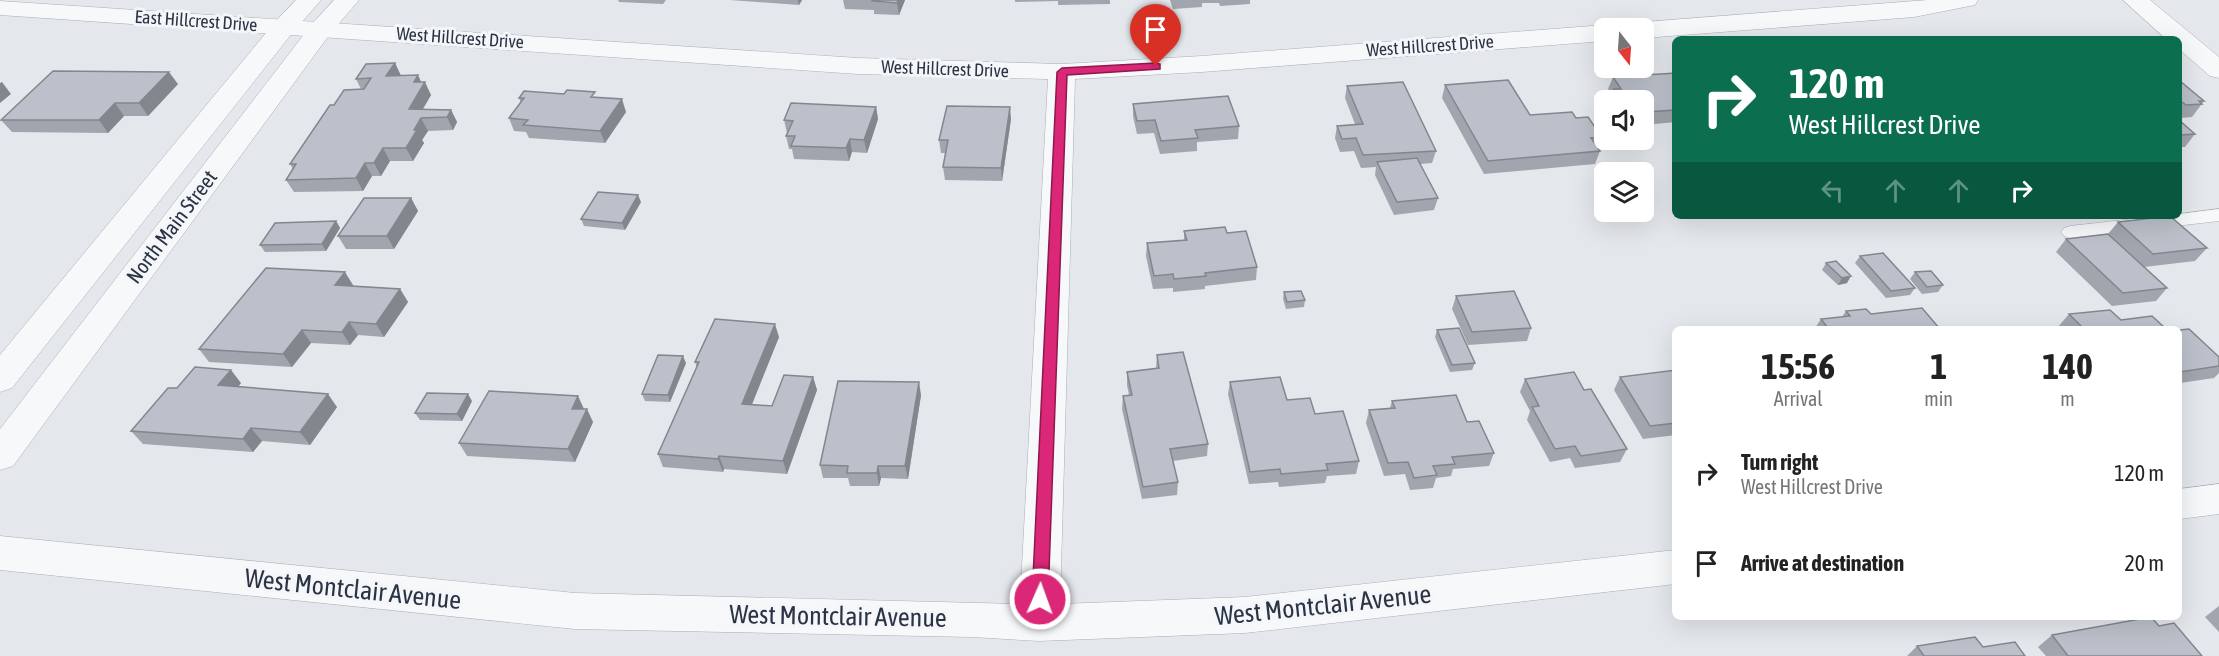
<!DOCTYPE html>
<html lang="en">
<head>
<meta charset="utf-8">
<style>
  body { margin:0; font-family:"Asap Condensed",sans-serif; background:#f6f6f6; color:#222; height:100vh; display:flex; flex-direction:column; font-size:22px; white-space:nowrap }
  * { box-sizing:border-box; margin:0 }
  p { font-size:20px; color:#767676 }
  .icon { flex:none; width:33px; height:33px; fill:none; stroke:currentColor; stroke-width:2; stroke-linecap:round; stroke-linejoin:round }
  .map { position:relative; flex:1; overflow:hidden }
  .sheet { position:absolute; left:1672px; top:326px; width:510px; height:294px; display:flex; flex-direction:column; background:#fff; border-radius:9px; box-shadow:0 6px 24px #0002 }
  .sheet>* { flex:none }
  .guide { position:absolute; left:1672px; top:36px; width:510px; height:183px; border-radius:9px; box-shadow:0 6px 24px #0002; background:#0b6e4f; color:#fff; overflow:hidden }
  .needle { width:39px; rotate:163deg }
  .controls { position:absolute; left:1594px; top:18px; display:grid; gap:12px }
  .controls a { display:grid; place-items:center; width:60px; height:60px; border-radius:9px; background:#fff; box-shadow:0 6px 24px #0002; font-size:30px }
  .pin { position:absolute; display:grid; place-items:center; width:51px; height:51px; color:#fff; margin:-62px -26px; border-radius:50% 50% 50% 0; rotate:-45deg; box-shadow:0 0 6px #0007 }
  .pin .icon { rotate:45deg }
  .me { position:absolute; width:66px; margin:-33px; rotate:2deg; stroke-linejoin:round; filter:drop-shadow(0 0 4px #0008) }
  .turn { display:flex; align-items:center; gap:21px; height:126px; padding:0 18px; font-size:27px }
  .turn .icon { width:78px; height:78px; stroke-width:2.5 }
  .turn b { display:block; font-size:42px; line-height:51px }
  .lanes { display:flex; align-items:center; height:57px; padding:0 18px; background:#0003; justify-content:center; gap:30px; direction:ltr }
  .lanes .off { opacity:.35 }
  .eta { display:flex; justify-content:space-evenly; align-items:center; height:102px; text-align:center }
  .eta b { font-size:36px; font-weight:700; line-height:42px }
  ul { padding:0; list-style:none }
  li { display:flex; align-items:center; gap:18px; height:90px; padding:0 18px }
  li div { flex:1 }
  li b { display:block; font-size:22px }
  li em { font-style:normal }
  .map>svg:first-child { display:block }
  .lines { fill:none; stroke-linecap:round; stroke-linejoin:round }
  .service-casing { stroke:#a9aeb7; stroke-width:1 }
  .minor-casing { stroke:#a9aeb7; stroke-width:1 }
  .tertiary-casing { stroke:#a9aeb7; stroke-width:1 }
  .service { fill:#f7f8fa; fill-rule:evenodd }
  .minor { fill:#f7f8fa; fill-rule:evenodd }
  .tertiary { fill:#f7f8fa; fill-rule:evenodd }
  .wall { fill:#a1a5ae }
  .shaded-wall { fill:#83868d }
  .building { fill:#bbc0ca; stroke:#83868d; stroke-width:1.5 }
  .route { fill:#db2777; stroke:#8e194d; stroke-width:1.5 }
  .labels { text-anchor:middle; stroke-width:6; stroke-linejoin:round; paint-order:stroke }
  .far-street-label { font-size:18px; fill:#2b3445; stroke:#f4f6f9 }
  .street-label { font-size:21px; fill:#2b3445; stroke:#f4f6f9 }
  .near-street-label { font-size:26px; fill:#2b3445; stroke:#f4f6f9 }
</style>
</head>
<body>
<div class="map">
<svg width="2219" height="656" viewBox="0 0 2219 656">
  <rect width="100%" height="100%" fill="#e4e7ec"/>
  <g class="lines">
    <g class="service-casing">
      <path id="service" d="M2219,209V221L2070,238L2064,236L2061,232L2064,228L2070,226L2159,216H2180V214Z"/>
    </g>
    <g class="minor-casing">
      <path id="minor" d="M1928,0H1978L1975,5L1914,17L1644,38V28H1632L1635,25L1644,22Z
        M2123,0H2150L2219,57V78L2210,76L2180,50V39H2166Z
        M0,1L858,58L1062,64L1202,56L1605,25L1614,28H1605V41L1202,72L1075,79L1060,604L1245,597L1676,550V584L1245,633L1039,641L972,637L575,629L0,570V536L575,593L1020,604L1048,79L858,74L0,15Z
        M2219,484V514L2180,519V489Z"/>
    </g>
    <g class="tertiary-casing">
      <path id="tertiary" d="M296,0H321L293,32L12,388L0,392V355L275,22Z
        M334,0H359L330,34L13,466L0,470V429L312,24Z"/>
    </g>
    <use href="#service" class="service"/>
    <use href="#minor" class="minor"/>
    <use href="#tertiary" class="tertiary"/>
  </g>
  <path class="wall" d="M618,0H666L663,4L619,2Z
    M730,0H802L799,5Z
    M843,0H905L899,15L874,14V10L845,9Z
    M1015,0H1110V4L1058,5V1L1015,2Z
    M1170,0H1250V4L1220,6L1219,3H1202V7L1173,9Z
    M395,63L401,76L421,82L431,95L423,109L451,110L457,122L453,130L428,131L422,140L424,143L413,161H390L381,176H372L363,191L294,192L286,180L293,169L290,164L334,105L361,89L356,79Z
    M1676,73V122L1644,125V100H1610L1612,95L1608,89L1613,77Z
    M2180,81L2204,101L2192,117L2180,118Z
    M178,84L148,116H124L108,133L12,132L1,120Z
    M1445,85L1530,115L1576,118L1602,137L1598,148L1600,151L1595,164L1484,174L1442,98Z
    M1347,86L1436,151L1432,163L1420,164L1438,198L1434,210L1394,215L1375,175L1376,167L1361,168L1354,151L1340,152L1335,138L1337,126L1355,124L1345,98Z
    M597,97L626,112L605,143L529,138L526,132L514,131L509,118L521,103L519,98Z
    M1133,104L1239,126L1238,139L1197,142V151L1160,154L1154,133L1137,134L1133,116Z
    M876,107L878,119L867,153L852,152L849,161L794,159L792,149H789L786,136L787,133L784,120Z
    M1011,119L1002,181L945,180L943,167L946,153H941L939,140Z
    M2180,120L2195,134L2185,147H2180Z
    M411,198L418,211L394,249H346L338,236Z
    M641,202L625,230L584,226L581,219Z
    M336,221L340,228L326,251L265,252L260,245Z
    M2118,222L2207,248L2195,261L2144,267L2167,288L2156,301L2112,306L2056,252L2066,239L2108,234Z
    M1184,231L1227,233L1257,267L1256,280L1205,286V289L1173,292V288L1153,289L1146,256L1147,243L1184,240Z
    M1860,256L1915,288L1910,295L1886,298L1855,263Z
    M1826,263L1847,283L1838,285L1822,270Z
    M1915,272L1943,285L1938,292L1922,294L1910,279Z
    M353,285V286L400,289L408,302L384,337L358,335L350,345L311,343L292,367L209,362L199,349Z
    M1284,292L1305,300L1304,307L1286,309L1283,299Z
    M1456,296L1531,328L1527,341L1468,345L1452,309Z
    M1846,311L1871,314L1939,328H1945H1815L1821,319L1842,317Z
    M2069,314L2121,320L2165,328H2060L2058,327Z
    M1437,330L1475,363L1472,370L1450,372L1435,337Z
    M2180,330L2219,357V373L2214,378L2180,383Z
    M779,337L751,404L772,406L813,377L817,390L787,474L724,469L723,472L663,467L658,454L697,368L695,362Z
    M1157,355L1208,444L1207,456L1173,461L1178,482L1177,495L1142,499L1122,409L1123,396L1129,395L1127,385V372L1156,368Z
    M686,363L670,402L645,401L642,394Z
    M1676,370V435L1643,439L1614,390L1620,377Z
    M1525,379L1584,390L1627,449L1620,462L1575,468L1570,458L1550,462L1527,420L1530,411L1520,392Z
    M1230,382L1287,400L1315,414L1359,461L1356,474L1327,476L1325,483L1279,487L1278,482L1249,484L1228,394Z
    M241,383L238,387L337,407L310,445L262,441L253,452L143,444L131,431L177,388Z
    M921,395L908,479L881,478L879,486H850L848,478H823L820,465Z
    M472,401L462,421L420,420L415,413Z
    M1392,401L1467,422L1494,453L1489,466L1453,469L1451,476L1436,478L1433,488L1410,490L1405,474L1384,476L1366,423L1369,410L1390,408Z
    M584,409L593,422L575,462L467,456L459,443Z
    M2219,606V632L2205,617Z
    M2159,626L2202,656H2046L2038,647L2052,635Z
    M1917,646L1983,647L2025,656H1907Z"/>
  <path class="shaded-wall" d="M798,0H802L799,5Z
    M898,0H905L899,15L897,3Z
    M395,63L401,76H386Z
    M169,72L178,84L148,116L139,103Z
    M418,75L423,86L425,82L431,95L415,122L409,109L414,82Z
    M2,82L11,94L0,103V83Z
    M622,99L626,112L605,143L600,131Z
    M115,103L124,116L108,133L99,120Z
    M876,107L878,119L867,153L864,140Z
    M1010,107L1011,119L1002,181L1001,168Z
    M451,110L457,122L453,130L447,117Z
    M421,118L428,131L422,140L424,143L413,161L406,148L414,130Z
    M850,139L852,152L849,161L846,148Z
    M383,148L390,161L381,176L374,163Z
    M365,163L372,176L363,191L356,178Z
    M638,195L641,202L625,230L622,223Z
    M411,198L418,211L394,249L387,236Z
    M336,221L340,228L326,251L322,244Z
    M345,272L353,285L344,298L335,285Z
    M1851,276L1847,283L1838,285L1842,278Z
    M400,289L408,302L384,337L376,324Z
    M349,322L358,335L350,345L342,332Z
    M775,324L779,337L747,417L742,404Z
    M302,330L311,343L292,367L283,354Z
    M683,356L686,363L670,402L668,395Z
    M231,370L241,383L229,398L218,385Z
    M813,377L817,390L787,474L783,461Z
    M919,382L921,395L908,479L905,466Z
    M328,394L337,407L310,445L300,432Z
    M468,394L472,401L462,421L457,414Z
    M578,396L584,409H572Z
    M587,409L593,422L575,462L568,449Z
    M251,428L262,441L253,452L243,439Z
    M719,456L724,469L723,472L718,459Z
    M878,466L881,478L879,486L877,473Z"/>
  <path class="building" d="M873,0H898L897,3L872,1Z
    M395,63L386,76L418,75L414,82H425L409,109L451,110L447,117L421,118L414,130H417L406,148H383L374,163H365L356,178L286,180L296,164H290L330,105H334L344,90L364,89L371,78L356,79L366,64Z
    M53,71L169,72L139,103H115L99,120H1Z
    M1676,73V110L1644,112V100H1622L1614,89H1621L1613,77Z
    M1508,80L1530,115L1572,112L1576,118L1588,117L1602,137L1591,138L1600,151L1488,161L1445,85Z
    M2180,81L2204,101H2199L2202,104L2186,105L2182,102H2180Z
    M1403,82L1436,151L1363,155L1356,138L1342,139L1337,126L1363,124L1347,86Z
    M567,90L595,92L591,97L622,99L600,131L523,125L528,120L509,118L524,98H519L524,91L564,94Z
    M1228,96L1239,126L1195,130L1198,138L1161,141L1155,120L1137,121L1133,104Z
    M791,103L876,107L864,140L850,139L846,148L791,146L795,136H786L793,121L784,120Z
    M947,106L1010,107L1001,168L943,167L948,140H939Z
    M2180,121L2195,134L2180,135Z
    M1417,158L1438,198L1397,202L1377,162Z
    M598,192L638,195L622,223L581,219Z
    M364,198H411L387,236H338Z
    M2170,216L2207,248L2153,254L2118,222Z
    M336,221L322,244L260,245L275,223Z
    M1225,227L1227,233L1246,231L1257,267L1205,273L1206,276L1174,279L1173,274L1154,276L1147,243L1187,240L1184,231Z
    M2108,234L2167,288L2123,293L2066,239Z
    M1883,253L1915,288L1891,291L1860,256Z
    M1836,261L1851,276L1842,278L1826,263Z
    M266,268L345,272L335,285L400,289L376,324L349,322L342,332L302,330L283,354L199,349Z
    M1931,271L1943,285L1927,287L1915,272Z
    M1301,291L1305,300L1287,302L1284,292Z
    M1514,291L1531,328L1472,332L1456,296Z
    M1922,308L1939,328L1944,327L1945,328H1828L1821,319L1850,316L1846,311L1866,309L1871,314Z
    M2110,310L2121,320L2152,316L2165,328H2083L2069,314Z
    M715,319L775,324L742,404L772,406L784,375L813,377L783,461L719,456L718,459L658,454L699,362H695Z
    M1459,328L1475,363L1452,365L1437,330Z
    M2189,329L2219,357V366L2180,372V330Z
    M1183,352L1208,444L1170,449L1178,482L1143,487L1123,396L1132,395L1127,372L1159,368L1157,355Z
    M658,355L683,356L668,395L642,394Z
    M195,367L231,370L218,385L328,394L300,432L251,428L243,439L131,431L168,388H177Z
    M1676,370V423L1650,426L1620,377Z
    M1574,372L1584,390L1591,389L1627,449L1581,456L1575,446L1555,449L1532,407L1539,406L1525,379Z
    M1280,377L1287,400L1310,398L1315,414L1343,411L1359,461L1326,464L1328,470L1281,474L1280,469L1250,472L1230,382Z
    M838,381L919,382L905,466H878L877,473H847L848,466L820,465Z
    M489,391L578,396L572,409H587L568,449L459,443Z
    M427,393L468,394L457,414L415,413Z
    M1456,395L1467,422L1479,421L1494,453L1452,457L1455,464L1433,466L1437,475L1414,478L1408,462L1388,463L1369,410L1395,408L1392,401Z
    M2151,617L2159,626L2174,623L2202,656H2068L2052,635Z
    M1975,637L1983,647L2015,642L2025,656H1924L1917,646Z"/>
  <path class="route" d="M1156,63L1160,64V69L1067,75L1048,599L1046,604L1040,606L1034,604L1032,599L1057,72L1062,68Z"/>
  <g class="labels">
    <g class="far-street-label">
      <text transform="translate(196 21) rotate(4)" y="6">East Hillcrest Drive</text>
      <text transform="translate(460 38) rotate(4)" y="6">West Hillcrest Drive</text>
      <text transform="translate(1430 46) rotate(-4)" y="6">West Hillcrest Drive</text>
      <text transform="translate(945 69) rotate(2)" y="6">West Hillcrest Drive</text>
    </g>
    <g class="street-label">
      <text transform="translate(172 227) rotate(-53)" y="7">North Main Street</text>
    </g>
    <g class="near-street-label">
      <text transform="translate(353 589) rotate(6)" y="9">West Montclair Avenue</text>
      <text transform="translate(1323 605) rotate(-6)" y="9">West Montclair Avenue</text>
      <text transform="translate(838 616) rotate(1)" y="9">West Montclair Avenue</text>
    </g>
  </g>
</svg>
<div class="controls">
<a><svg class="needle" viewBox="-14 -14 28 28"><path d="M0-13l5 13h-10z" fill="#e53935"/><path d="M0 13l5-13h-10z" fill="#767676"/></svg></a>
<a><svg class="icon" aria-label="sound" viewBox="0 0 24 24"><path d="M4 9h4l5-4v14l-5-4H4zM17 9q2 3 0 6"/></svg></a>
<a><svg class="icon" aria-label="layers" viewBox="0 0 24 24"><path d="M12 4l9 5-9 5-9-5zM3 14l9 5 9-5"/></svg></a>
</div>
<div class="pin" style="left:1156px;top:66px;background:#d93025"><svg class="icon" aria-label="arrive" viewBox="0 0 24 24"><path d="M6 21V4h12l-3 4 3 4H6"/></svg></div>
<svg class="me" style="left:1040px;top:599px" viewBox="-20 -20 40 40"><circle r="17" fill="#db2777" stroke="#fff" stroke-width="3"/><path d="M0-11L8 9 0 5-8 9z" fill="#fff"/></svg>
<div class="guide">
<div class="turn"><svg class="icon" aria-label="right" viewBox="0 0 24 24"><path d="M7 20v-9h11M14 6l5 5-5 5"/></svg><div><b>120 m</b>West Hillcrest Drive</div></div>
<div class="lanes"><svg class="icon off" aria-label="left" viewBox="0 0 24 24"><path d="M17 20v-9H6M10 6l-5 5 5 5"/></svg><svg class="icon off" aria-label="ahead" viewBox="0 0 24 24"><path d="M12 20V5M6 11l6-6 6 6"/></svg><svg class="icon off" aria-label="ahead" viewBox="0 0 24 24"><path d="M12 20V5M6 11l6-6 6 6"/></svg><svg class="icon" aria-label="right" viewBox="0 0 24 24"><path d="M7 20v-9h11M14 6l5 5-5 5"/></svg></div>
</div>
<section class="sheet">
<div class="eta">
<div><b>15:56</b><p>Arrival</p></div>
<div><b>1</b><p>min</p></div>
<div><b>140</b><p>m</p></div>
</div>
<ul>
<li><svg class="icon" aria-label="right" viewBox="0 0 24 24"><path d="M7 20v-9h11M14 6l5 5-5 5"/></svg><div><b>Turn right</b><p>West Hillcrest Drive</p></div><em>120 m</em></li>
<li><svg class="icon" aria-label="arrive" viewBox="0 0 24 24"><path d="M6 21V4h12l-3 4 3 4H6"/></svg><div><b>Arrive at destination</b></div><em>20 m</em></li>
</ul>
</section>
</div>
</body>
</html>
